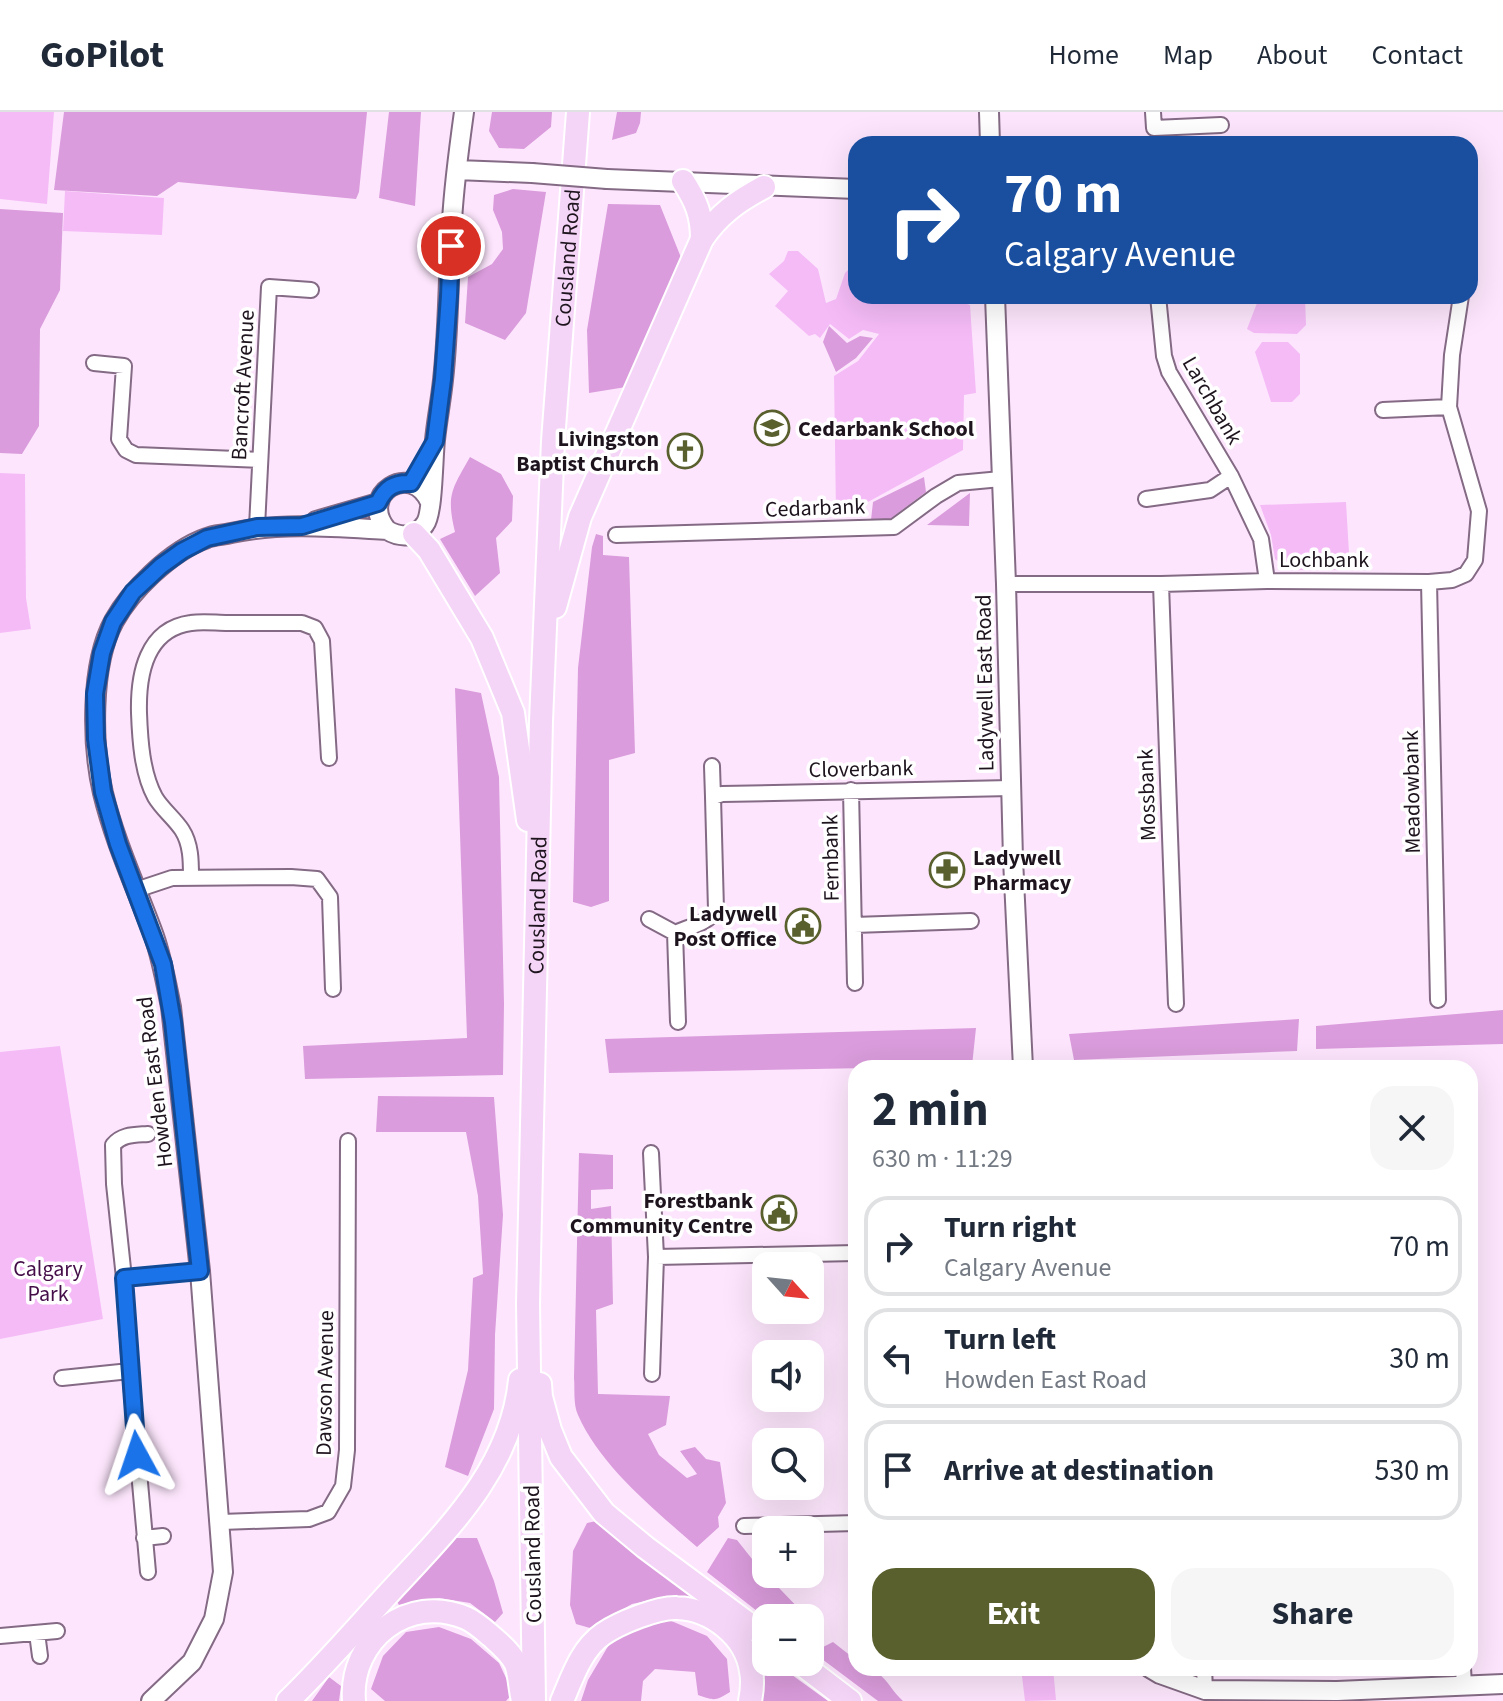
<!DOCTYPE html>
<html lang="en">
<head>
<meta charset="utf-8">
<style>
  body { margin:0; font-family:"Source Sans 3",sans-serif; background:#f6f6f7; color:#1f2937; height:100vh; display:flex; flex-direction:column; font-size:30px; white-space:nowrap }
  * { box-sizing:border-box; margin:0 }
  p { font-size:26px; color:#747a83 }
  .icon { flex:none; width:44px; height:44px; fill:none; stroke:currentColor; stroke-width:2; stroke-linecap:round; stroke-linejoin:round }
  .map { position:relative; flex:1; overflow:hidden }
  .side { position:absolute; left:848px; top:948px; width:630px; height:616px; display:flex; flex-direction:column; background:#fff; border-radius:24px; box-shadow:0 8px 32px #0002 }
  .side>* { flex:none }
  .banner { position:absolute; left:848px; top:24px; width:630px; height:168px; border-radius:24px; box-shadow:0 8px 32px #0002; background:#1a4fa0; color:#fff; overflow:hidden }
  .needle { width:52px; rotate:117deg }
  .tools { position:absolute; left:752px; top:1140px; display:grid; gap:16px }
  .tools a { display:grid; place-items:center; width:72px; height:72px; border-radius:16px; background:#fff; box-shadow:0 8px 32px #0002; font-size:40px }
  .pin { position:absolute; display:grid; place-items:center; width:68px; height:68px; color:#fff; margin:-34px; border:4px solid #fff; border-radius:50%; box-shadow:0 2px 8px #0007 }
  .me { position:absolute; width:88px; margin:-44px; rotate:355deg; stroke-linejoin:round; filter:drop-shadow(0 0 6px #0008) }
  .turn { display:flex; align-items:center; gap:28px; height:168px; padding:0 24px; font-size:36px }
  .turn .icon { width:104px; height:104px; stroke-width:2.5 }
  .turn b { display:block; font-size:56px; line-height:68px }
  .round { display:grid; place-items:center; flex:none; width:84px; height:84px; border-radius:24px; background:#f6f6f7 }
  .summary { display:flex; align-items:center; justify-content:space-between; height:136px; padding:0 24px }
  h1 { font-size:48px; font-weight:700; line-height:60px }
  .button { display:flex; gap:16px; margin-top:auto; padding:16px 24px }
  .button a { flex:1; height:92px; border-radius:24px; background:#595f2d; color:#fff; font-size:32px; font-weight:700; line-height:92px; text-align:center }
  .button a+a { background:#f6f6f7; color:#1f2937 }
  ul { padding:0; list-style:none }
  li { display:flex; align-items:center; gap:24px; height:100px; margin:0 16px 12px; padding:0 8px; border:4px solid #e0e1e3; border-radius:24px }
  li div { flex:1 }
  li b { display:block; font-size:30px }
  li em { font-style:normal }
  header { display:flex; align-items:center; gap:48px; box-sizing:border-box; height:112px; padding:0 40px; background:#fff; border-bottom:2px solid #e0e1e3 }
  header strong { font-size:38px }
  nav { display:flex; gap:44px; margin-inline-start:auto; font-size:28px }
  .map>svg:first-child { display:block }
  .green { fill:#f5bbf7 }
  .forest { fill:#da9cdc }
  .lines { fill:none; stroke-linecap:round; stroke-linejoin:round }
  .minor-casing { stroke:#846a84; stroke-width:18 }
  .tertiary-casing { stroke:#846a84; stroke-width:22 }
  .primary-casing { stroke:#fff; stroke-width:26 }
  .minor { stroke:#fff; stroke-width:14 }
  .tertiary { stroke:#fff; stroke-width:18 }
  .primary { stroke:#f5d5f7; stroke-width:22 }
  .tertiary-bridge-casing { stroke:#846a84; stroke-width:22; stroke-linecap:butt }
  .tertiary-bridge { stroke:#fff; stroke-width:18 }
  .route-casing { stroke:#114b97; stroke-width:20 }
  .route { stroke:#1a73e8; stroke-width:14 }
  .labels { text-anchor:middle; stroke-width:7; stroke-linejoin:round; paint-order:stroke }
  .street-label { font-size:22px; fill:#1e141e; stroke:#fff }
  .poi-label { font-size:22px; font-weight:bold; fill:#1e141e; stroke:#fff; text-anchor:end }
  .park-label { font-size:22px; fill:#440d48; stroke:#fff }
</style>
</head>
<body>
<header>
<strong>GoPilot</strong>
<nav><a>Home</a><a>Map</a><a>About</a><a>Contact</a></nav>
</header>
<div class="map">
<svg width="1503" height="1589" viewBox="0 0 1503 1589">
  <rect width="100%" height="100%" fill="#fde6fd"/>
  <path class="green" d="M0,0H54L47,92L0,87Z
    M65,79L164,86L162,123L63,119Z
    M788,139H798L818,157L826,191L836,187L845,161L856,150V184H958V189L970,193L976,281L964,283L963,338L846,402H836L834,264L858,249L879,222L863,218L849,227L830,212L820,226L815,222L809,224L775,194L788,179L769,162L784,149Z
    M1255,184H1305L1306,213L1297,222L1254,221L1247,217L1257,191Z
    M1262,230H1288L1300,242V282L1292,290H1271L1255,240Z
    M0,361L25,362L26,486L31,517L0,521Z
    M1346,390L1350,458H1290L1275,447L1271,423L1260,393Z
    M60,934L103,1207L0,1227V940Z
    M1021,1556H1053L1056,1588L1025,1589Z"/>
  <path class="forest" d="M64,0H367L359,80L356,87L178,70L157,84L54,78Z
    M389,0H421L415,94L379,86Z
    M492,0H552L551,15L524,37L499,36L489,19Z
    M617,0H641L640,11L636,21L612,28Z
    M513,77L546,80L526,201L505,228L465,211L468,165L492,152L503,137L502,120L493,98L494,83Z
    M608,92L660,93L682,148L626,275L589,281L587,218Z
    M0,97L63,101L60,178L40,217L39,314L22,342L0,341Z
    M829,214L847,231L860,224L873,226L856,246L836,260L823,230Z
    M470,345L501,362L513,384L512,409L496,426L500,461L475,484L440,427L455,420C446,383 452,377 470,345Z
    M924,365L926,380L890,407L871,408L873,390Z
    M970,381L969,414L927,413Z
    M596,422L603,424V443L629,445L635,641L609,648V789L591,795L573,790L578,556L592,435Z
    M455,576L481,581L499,665L504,892L503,963L305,967L303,934L467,926Z
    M1503,898V932L1316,937V914Z
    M1299,907L1297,939L1074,948L1069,922Z
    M976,916L972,954L609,961L605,927Z
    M378,984L494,985L503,1103L495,1223L494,1297L468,1364L445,1355L468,1258L473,1166L483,1162L478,1084L466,1020H376Z
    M579,1041L613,1043V1077L591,1078V1097L611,1094L613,1192L596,1198L598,1282L670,1284L666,1313L648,1322L659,1343L687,1366L697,1362L680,1339L695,1335L706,1347L720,1350L726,1391L718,1405L719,1415L697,1435C655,1398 601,1355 578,1303C573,1292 575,1277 574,1266Z
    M601,1408L697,1483L693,1491L664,1485L632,1492L590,1516L576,1512L570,1493L573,1439L587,1411Z
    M453,1426H477L494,1469L503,1501L495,1510L470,1491L439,1486L399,1493L396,1488Z
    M728,1426L737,1428L756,1452L805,1503L803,1506H766L707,1460Z
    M669,1508L707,1524L727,1547L730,1580C715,1589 715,1589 698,1583L695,1560L655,1557L643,1569L641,1589H581L588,1568L610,1531L639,1512Z
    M439,1515L471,1527L499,1551L513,1581L506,1589H385L371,1577L383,1544L406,1520Z
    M833,1530L856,1548V1556C885,1556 885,1572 903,1589H878L822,1547L817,1538Z
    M769,1550H774L828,1589H760L761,1573Z
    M329,1565L341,1574L339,1589H312Z"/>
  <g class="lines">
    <g class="minor-casing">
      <path id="minor" d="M1153,0L1154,16L1221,13
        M1158,184L1164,244L1169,260L1231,364L1261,427L1267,469
        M94,251L124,254L119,327L126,338L136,343L260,348
        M1383,298L1449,295
        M1146,387L1210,378L1231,364
        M257,415L269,175L311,178
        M616,423L894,415L936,384L958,371L1001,367
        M1429,470L1438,888
        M1006,472H1161L1267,469L1429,470L1452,468L1466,462L1475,448L1479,399L1449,295L1452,243L1461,184
        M1161,472L1176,892
        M712,654L713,685
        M851,678L855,871
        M191,765C191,749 191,732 182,718C174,706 162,697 155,685C142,661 140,628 139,601C138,563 146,517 191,511C203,509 216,511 228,511C253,511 277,511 302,511L315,516L322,529L329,646
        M136,778L172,766L291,765L317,767L330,785L333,877
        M649,807L675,821
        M854,813L971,809
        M678,910L675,821C688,815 709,811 716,798L713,685L722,682L1011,676
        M651,1041L656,1145L652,1262
        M656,1145L856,1141
        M124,1166L114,1072L113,1033C122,1022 135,1023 148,1022
        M62,1266L130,1259
        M221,1410L309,1407L328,1400L343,1374L347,1338L348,1029
        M744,1414L856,1411
        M144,1426L163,1424
        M148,1460L130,1259L124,1166L200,1159
        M37,1521L40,1544
        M0,1524L57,1519
        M1204,1556L1205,1578
        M1463,1556L1464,1573"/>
    </g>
    <g class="tertiary-casing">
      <path id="tertiary" d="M989,0L990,32
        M457,58L532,61
        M607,67L856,77
        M995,184L1006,472L1013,747L1023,956
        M316,409L378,391
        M387,418C357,383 411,348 430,390
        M1150,1556L1160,1562L1205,1578L1337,1579L1503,1572
        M151,1589L192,1550L214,1507L223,1460L200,1159L171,895C166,871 162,847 154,824C137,777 115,731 103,681C92,634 90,553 114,509C124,491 137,476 152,462C167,448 187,433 207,426C214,423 223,423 231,421C283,410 335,415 387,418C400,426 416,426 425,412C433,402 433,345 435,328C437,308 441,288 443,268C449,215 448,162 452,109C454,73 459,36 464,0"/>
    </g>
    <g class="primary-casing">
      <g id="primary">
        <path d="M702,127C719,102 738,89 764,75"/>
        <path d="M414,422L429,438L482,526L513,601L528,708"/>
        <path d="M555,495L580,405L702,127C702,103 696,89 683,69"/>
        <path d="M540,1272L541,1285L550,1318L561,1345L604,1401L645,1435L766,1525"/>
        <path d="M799,1550L850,1589"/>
        <path d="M288,1589C323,1555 355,1518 388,1482C446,1419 511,1358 520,1268"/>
        <path d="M354,1589C349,1528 408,1481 466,1506C475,1510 484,1518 491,1524C500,1532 511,1541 516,1552C520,1563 520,1577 523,1589"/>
        <path id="s1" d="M534,1589L528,1192L541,609L553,329L578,0"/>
        <path d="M562,1589C572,1566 581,1537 603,1522C619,1511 658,1495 677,1496C711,1497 746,1524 751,1559C753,1569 752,1579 750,1589"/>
      </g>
    </g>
    <use href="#minor" class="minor"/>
    <use href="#tertiary" class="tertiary"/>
    <use href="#primary" class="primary"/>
    <g class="tertiary-bridge-casing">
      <path id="tertiary-bridge" d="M532,61L607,67"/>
    </g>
    <use href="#tertiary-bridge" class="tertiary-bridge"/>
  </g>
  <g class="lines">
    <g class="route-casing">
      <path id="route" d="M137,1343L124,1166L200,1159L173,910L163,852L118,732L103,680L96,627L95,582L102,541L113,510L133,480L161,454L182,439L207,426L257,415L302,414L378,391C385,376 394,370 411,371L435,329L443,267L449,184L451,134"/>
    </g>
    <use href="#route" class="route"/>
  </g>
  <defs>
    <g id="school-ring" transform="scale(1.8)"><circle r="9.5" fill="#fff" stroke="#595f2d" stroke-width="1.5"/><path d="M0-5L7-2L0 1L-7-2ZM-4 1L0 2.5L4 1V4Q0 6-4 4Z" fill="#595f2d"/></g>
    <g id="church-ring" transform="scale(1.8)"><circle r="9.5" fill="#fff" stroke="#595f2d" stroke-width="1.5"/><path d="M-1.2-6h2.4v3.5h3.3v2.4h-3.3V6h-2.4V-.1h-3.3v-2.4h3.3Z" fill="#595f2d"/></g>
    <g id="pharmacy-ring" transform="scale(1.8)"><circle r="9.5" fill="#fff" stroke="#595f2d" stroke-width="1.5"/><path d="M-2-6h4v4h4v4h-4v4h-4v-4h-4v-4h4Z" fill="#595f2d"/></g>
    <g id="civic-ring" transform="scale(1.8)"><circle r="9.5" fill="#fff" stroke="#595f2d" stroke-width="1.5"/><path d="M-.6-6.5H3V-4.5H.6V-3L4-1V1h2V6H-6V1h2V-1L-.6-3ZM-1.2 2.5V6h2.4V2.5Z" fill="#595f2d"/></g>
  </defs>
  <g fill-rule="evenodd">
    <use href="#school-ring" x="772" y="316"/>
    <use href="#church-ring" x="685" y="339"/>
    <use href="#pharmacy-ring" x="947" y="758"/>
    <use href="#civic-ring" x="803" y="814"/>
    <use href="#civic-ring" x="779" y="1101"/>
  </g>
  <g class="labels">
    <g class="street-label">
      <text dy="8" stroke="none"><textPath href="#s1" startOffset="1444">Cousland Road</textPath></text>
      <text transform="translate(242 273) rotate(-87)" y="8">Bancroft Avenue</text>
      <text transform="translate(1213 288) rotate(60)" y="8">Larchbank</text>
      <text transform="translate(815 395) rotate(-2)" y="8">Cedarbank</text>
      <text x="1324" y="455">Lochbank</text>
      <text transform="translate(984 571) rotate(-91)" y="8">Ladywell East Road</text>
      <text transform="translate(861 656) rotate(-1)" y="8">Cloverbank</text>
      <text transform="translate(1411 680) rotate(-91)" y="8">Meadowbank</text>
      <text transform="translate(1146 683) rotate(-92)" y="8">Mossbank</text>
      <text transform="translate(830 746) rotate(-91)" y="8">Fernbank</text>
      <text dy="8" stroke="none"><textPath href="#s1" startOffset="796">Cousland Road</textPath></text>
      <text transform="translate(154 970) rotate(-97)" y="8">Howden East Road</text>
      <text transform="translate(324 1271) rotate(-89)" y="8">Dawson Avenue</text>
      <text transform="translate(532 1442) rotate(-91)" y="8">Cousland Road</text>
    </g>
    <g class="poi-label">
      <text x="798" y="324" text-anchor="start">Cedarbank School</text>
      <text x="659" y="334">Livingston<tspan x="659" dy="25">Baptist Church</tspan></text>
      <text x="973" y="753" text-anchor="start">Ladywell<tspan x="973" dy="25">Pharmacy</tspan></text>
      <text x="777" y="809">Ladywell<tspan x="777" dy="25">Post Office</tspan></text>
      <text x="753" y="1096">Forestbank<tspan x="753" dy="25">Community Centre</tspan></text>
    </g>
    <g class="park-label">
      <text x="48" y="1164">Calgary<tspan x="48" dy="25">Park</tspan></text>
    </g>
  </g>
</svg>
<div class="tools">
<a><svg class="needle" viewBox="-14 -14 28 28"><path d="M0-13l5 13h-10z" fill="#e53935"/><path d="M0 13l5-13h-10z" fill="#747a83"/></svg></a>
<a><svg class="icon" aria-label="sound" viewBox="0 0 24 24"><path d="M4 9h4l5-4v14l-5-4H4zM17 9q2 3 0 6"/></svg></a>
<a><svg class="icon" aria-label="search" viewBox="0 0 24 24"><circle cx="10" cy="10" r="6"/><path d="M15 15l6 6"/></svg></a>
<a>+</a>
<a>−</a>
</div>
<div class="pin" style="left:451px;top:134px;background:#d93025"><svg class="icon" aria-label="arrive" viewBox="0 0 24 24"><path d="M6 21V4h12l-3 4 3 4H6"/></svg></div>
<svg class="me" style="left:137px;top:1343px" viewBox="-20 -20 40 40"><path d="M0-17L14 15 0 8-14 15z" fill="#1a73e8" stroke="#fff" stroke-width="4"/></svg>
<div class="banner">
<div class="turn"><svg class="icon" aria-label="right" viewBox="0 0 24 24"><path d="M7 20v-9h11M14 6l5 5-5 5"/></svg><div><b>70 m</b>Calgary Avenue</div></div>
</div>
<section class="side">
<div class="summary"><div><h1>2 min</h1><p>630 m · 11:29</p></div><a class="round"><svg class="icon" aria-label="close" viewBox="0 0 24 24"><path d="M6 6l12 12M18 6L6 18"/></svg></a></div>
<ul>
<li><svg class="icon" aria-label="right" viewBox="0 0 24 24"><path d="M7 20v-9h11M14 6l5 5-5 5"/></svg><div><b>Turn right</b><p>Calgary Avenue</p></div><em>70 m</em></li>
<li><svg class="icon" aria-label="left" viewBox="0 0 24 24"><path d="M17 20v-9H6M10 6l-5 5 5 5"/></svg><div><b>Turn left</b><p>Howden East Road</p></div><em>30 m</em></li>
<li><svg class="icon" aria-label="arrive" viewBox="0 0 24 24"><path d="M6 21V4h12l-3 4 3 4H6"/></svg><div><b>Arrive at destination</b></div><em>530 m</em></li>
</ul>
<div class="button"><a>Exit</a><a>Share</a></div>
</section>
</div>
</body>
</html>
